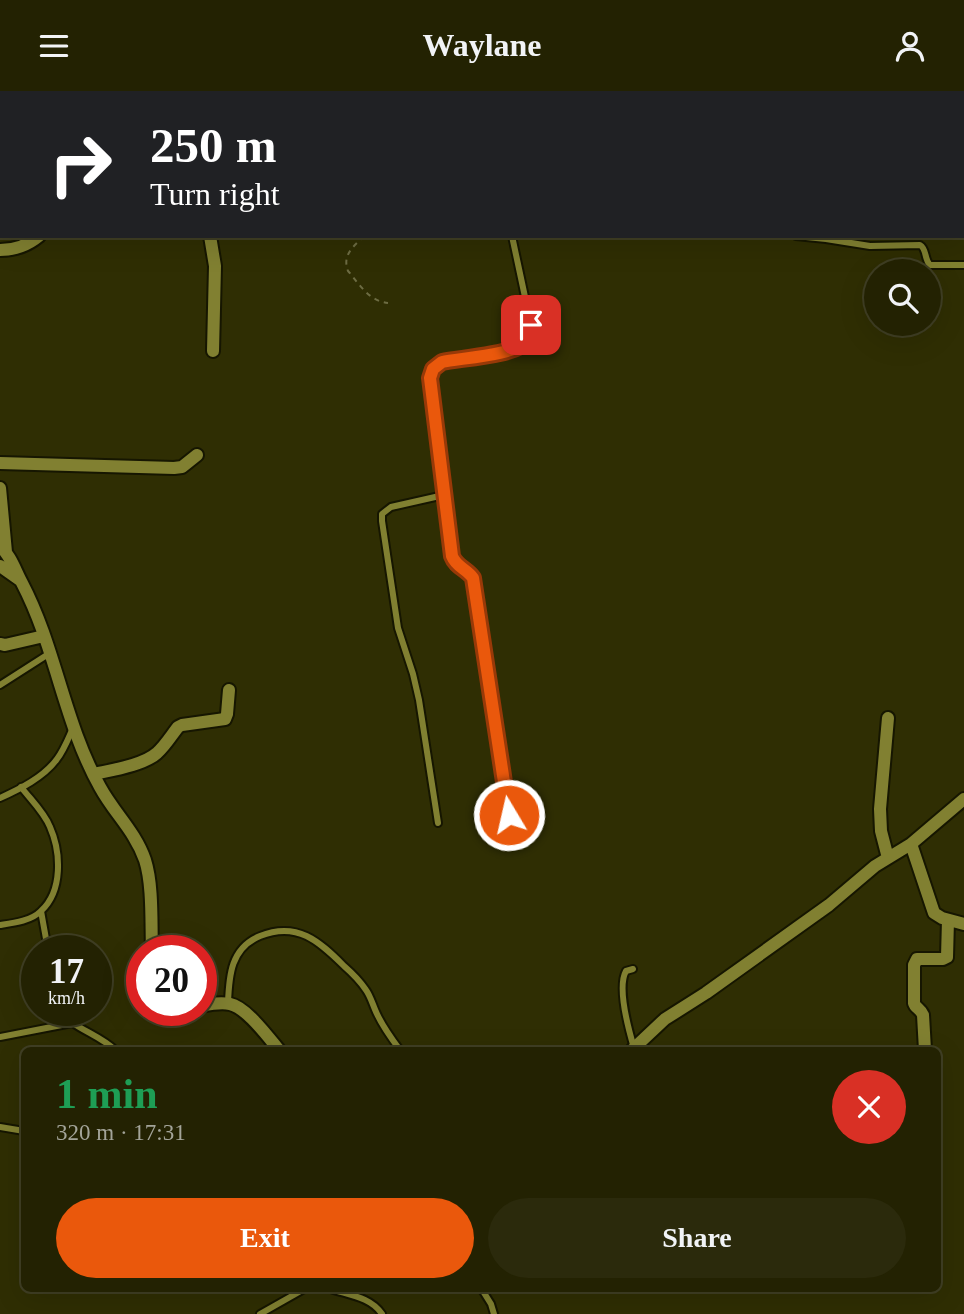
<!DOCTYPE html>
<html lang="en">
<head>
<meta charset="utf-8">
<style>
  body { margin:0; font-family:"Times New Roman",serif; background:#2b2a0c; color:#f1f3f6; height:100vh; display:flex; flex-direction:column; font-size:26px; white-space:nowrap }
  * { box-sizing:border-box; margin:0 }
  p { font-size:23px; color:#a3a499 }
  .icon { flex:none; width:38px; height:38px; fill:none; stroke:currentColor; stroke-width:2; stroke-linecap:round; stroke-linejoin:round }
  .map { position:relative; flex:1; overflow:hidden }
  .details { position:absolute; left:21px; top:956px; width:920px; height:245px; display:flex; flex-direction:column; background:#232202; border-radius:10px; box-shadow:0 7px 28px #0002,0 0 0 2px #403f24 }
  .details>* { flex:none }
  .top-card { position:absolute; left:0px; top:0px; width:964px; height:147px; box-shadow:0 7px 28px #0002,0 0 0 2px #403f24; background:#202124; color:#fff; overflow:hidden }
  .buttons { position:absolute; left:864px; top:168px; display:grid; gap:14px }
  .buttons a { display:grid; place-items:center; width:77px; height:77px; border-radius:50%; background:#232202; box-shadow:0 7px 28px #0002,0 0 0 2px #403f24; font-size:35px }
  .speed { position:absolute; left:21px; top:844px; display:flex; gap:14px; font-size:35px; font-weight:700; text-align:center }
  .speed>* { display:grid; place-content:center; width:91px; height:91px; border-radius:50%; background:#232202; box-shadow:0 7px 28px #0002,0 0 0 2px #403f24; line-height:1 }
  .speed small { font-size:18px; font-weight:400 }
  .speed .limit { border:10px solid #d22; background:#fff; color:#111 }
  .pin { position:absolute; display:grid; place-items:center; width:60px; height:60px; color:#fff; margin:-30px; border-radius:14px; box-shadow:0 4px 10px #0006 }
  .me { position:absolute; width:77px; margin:-38px; rotate:351deg; stroke-linejoin:round; filter:drop-shadow(0 0 5px #0008) }
  .turn { display:flex; align-items:center; gap:24px; height:147px; padding:0 35px; font-size:32px }
  .turn .icon { width:91px; height:91px; stroke-width:2.5 }
  .turn b { display:block; font-size:49px; line-height:60px }
  .round { display:grid; place-items:center; flex:none; width:74px; height:74px; border-radius:37px; background:#2b2a0c }
  .overview { display:flex; align-items:center; justify-content:space-between; height:119px; padding:0 35px }
  h1 { font-size:42px; font-weight:700; line-height:52px; color:#1e9e55 }
  .action { display:flex; gap:14px; margin-top:auto; padding:14px 35px }
  .action a { flex:1; height:80px; border-radius:42px; background:#ea580c; color:#fff; font-size:28px; font-weight:700; line-height:80px; text-align:center }
  .action a+a { background:#2b2a0c; color:#f1f3f6 }
  header { display:flex; justify-content:space-between; align-items:center; height:91px; padding:0 35px; background:#232202; font-size:32px; font-weight:700 }
  .map>svg:first-child { display:block }
  .lines { fill:none; stroke-linecap:round; stroke-linejoin:round }
  .service-casing { stroke:#161601; stroke-width:10 }
  .minor-casing { stroke:#161601; stroke-width:16 }
  .path { stroke:#6d6c43; stroke-width:2; stroke-dasharray:5 5; stroke-linecap:butt }
  .service { stroke:#818031; stroke-width:6 }
  .minor { stroke:#818031; stroke-width:12 }
  .route-casing { stroke:#983908; stroke-width:18 }
  .route { stroke:#ea580c; stroke-width:12 }
</style>
</head>
<body>
<header><svg class="icon" aria-label="menu" viewBox="0 0 24 24"><path d="M4 6h16M4 12h16M4 18h16"/></svg>Waylane<svg class="icon" aria-label="person" viewBox="0 0 24 24"><circle cx="12" cy="8" r="4"/><path d="M4 21q1-7 8-7t8 7"/></svg></header>
<div class="map">
<svg width="964" height="1223" viewBox="0 0 964 1223">
  <rect width="100%" height="100%" fill="#2f2e03"/>
  <g class="lines">
    <g class="service-casing">
      <path id="service" d="M378,0V2
        M826,0L835,2
        M668,2V0
        M962,13H964
        M796,145L826,148L870,155L920,154C927,158 924,168 930,174H964
        M0,594L50,562
        M0,707C20,698 44,686 57,668C64,659 68,648 73,637
        M509,724L473,487C467,478 456,476 452,465L430,287L433,278L442,271C461,267 517,264 527,250C530,246 531,240 531,234L512,145
        M438,732L419,609L413,583L398,537L382,430V423L391,416L444,404
        M41,820L48,859
        M0,834C14,832 31,830 41,820C63,800 61,761 50,736C44,721 31,709 21,696
        M633,878L626,880C617,896 629,940 634,957
        M228,912C229,884 231,857 260,845C297,830 319,850 344,875C352,882 360,890 366,899C371,906 373,915 377,923C383,936 391,947 400,959
        M60,919C71,937 99,943 115,959
        M0,946L72,932
        M0,1036L24,1040
        M328,1197C347,1204 370,1205 382,1223
        M481,1197L491,1213L494,1223
        M260,1223L306,1197"/>
    </g>
    <g class="minor-casing">
      <path id="minor" d="M218,0L219,2
        M0,82L2,80
        M210,145L215,175L213,260
        M0,159C15,159 27,155 39,145
        M0,372L174,377L182,376L197,364
        M0,397L6,461
        M0,455C11,465 15,479 22,492C56,557 64,632 100,696C114,722 135,740 145,769C153,794 151,832 152,859
        M0,475L20,489
        M0,553L5,554L44,545
        M94,683C112,679 144,674 157,662C165,655 171,645 178,636L182,634L225,628L227,623L229,599
        M911,753L934,822L942,827L964,833
        M888,767L881,740L880,718L888,627
        M201,915C211,913 220,911 230,913C246,916 268,946 279,959
        M166,919L172,920L180,919
        M632,959L665,928L706,902L829,814L875,775L911,753L964,708
        M925,959L923,924C921,918 915,917 914,912V874L917,868H943L947,866L948,829"/>
    </g>
    <path class="path" d="M364,145C353,156 342,164 348,180C360,194 369,210 388,212"/>
    <use href="#service" class="service"/>
    <use href="#minor" class="minor"/>
  </g>
  <g class="lines">
    <g class="route-casing">
      <path id="route" d="M509,724L473,487C467,478 456,476 452,465L430,287L433,278L442,271C461,267 517,264 527,250C530,246 531,240 531,234"/>
    </g>
    <use href="#route" class="route"/>
  </g>
</svg>
<div class="buttons">
<a><svg class="icon" aria-label="search" viewBox="0 0 24 24"><circle cx="10" cy="10" r="6"/><path d="M15 15l6 6"/></svg></a>
</div>
<div class="speed"><div>17<small>km/h</small></div><div class="limit">20</div></div>
<div class="pin" style="left:531px;top:234px;background:#d93025"><svg class="icon" aria-label="arrive" viewBox="0 0 24 24"><path d="M6 21V4h12l-3 4 3 4H6"/></svg></div>
<svg class="me" style="left:509px;top:724px" viewBox="-20 -20 40 40"><circle r="17" fill="#ea580c" stroke="#fff" stroke-width="3"/><path d="M0-11L8 9 0 5-8 9z" fill="#fff"/></svg>
<div class="top-card">
<div class="turn"><svg class="icon" aria-label="right" viewBox="0 0 24 24"><path d="M7 20v-9h11M14 6l5 5-5 5"/></svg><div><b>250 m</b>Turn right</div></div>
</div>
<section class="details">
<div class="overview"><div><h1>1 min</h1><p>320 m · 17:31</p></div><a class="round" style="background:#d93025;color:#fff"><svg class="icon" aria-label="close" viewBox="0 0 24 24"><path d="M6 6l12 12M18 6L6 18"/></svg></a></div>
<div class="action"><a>Exit</a><a>Share</a></div>
</section>
</div>
</body>
</html>
